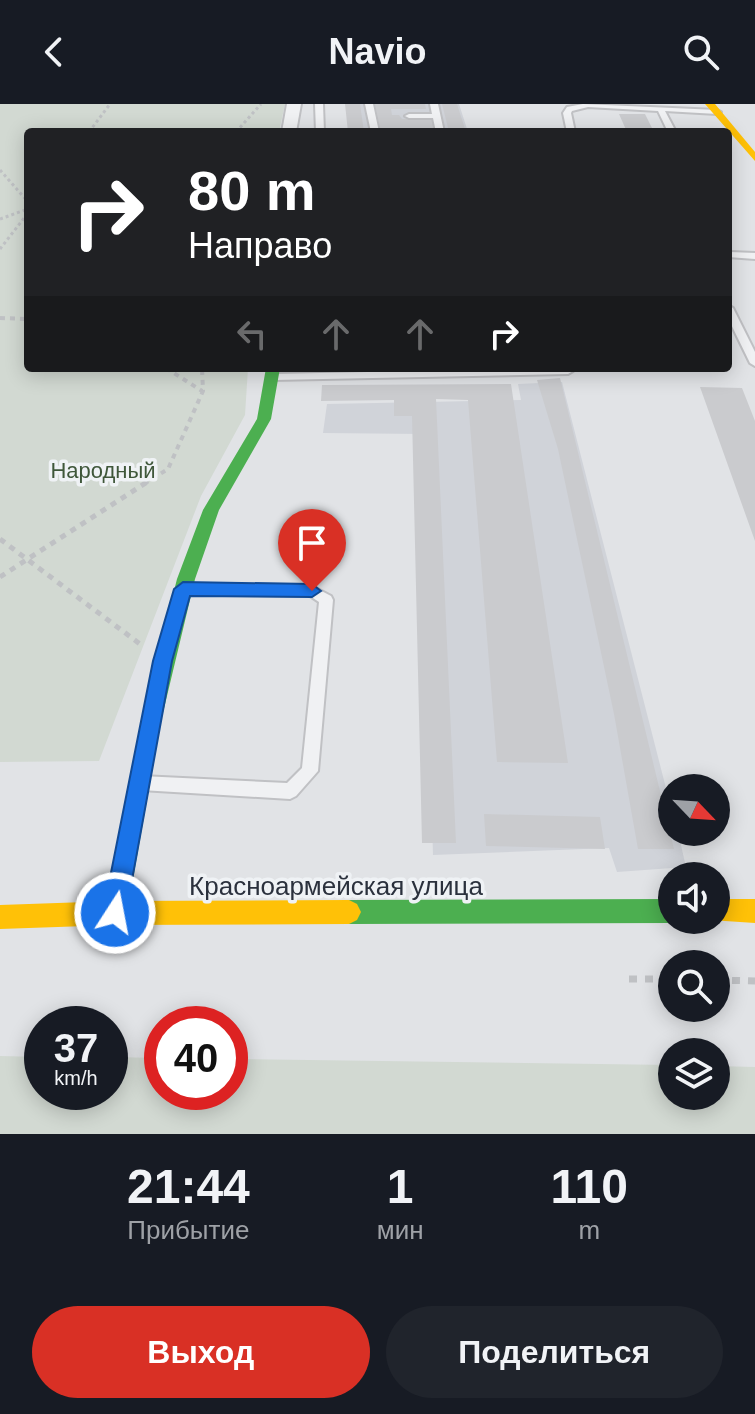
<!DOCTYPE html>
<html lang="ru">
<head>
<meta charset="utf-8">
<style>
  body { margin:0; font-family:Arial,sans-serif; background:#20242c; color:#f1f3f6; height:100vh; display:flex; flex-direction:column; font-size:30px; white-space:nowrap }
  * { box-sizing:border-box; margin:0 }
  p { font-size:26px; color:#9ea1a6 }
  .icon { flex:none; width:44px; height:44px; fill:none; stroke:currentColor; stroke-width:2; stroke-linecap:round; stroke-linejoin:round }
  .map { position:relative; height:1030px; overflow:hidden }
  .details { display:flex; flex-direction:column; background:#171b24; flex:1 }
  .details>* { flex:none }
  .banner { position:absolute; left:24px; top:24px; width:708px; height:244px; border-radius:8px; box-shadow:0 4px 20px #0003; background:#202124; color:#fff; overflow:hidden }
  .needle { width:52px; rotate:115deg }
  .tools { position:absolute; left:658px; top:670px; display:grid; gap:16px }
  .tools a { display:grid; place-items:center; width:72px; height:72px; border-radius:50%; background:#171b24; box-shadow:0 4px 20px #0003; font-size:40px }
  .speed { position:absolute; left:24px; top:902px; display:flex; gap:16px; font-size:40px; font-weight:700; text-align:center }
  .speed>* { display:grid; place-content:center; width:104px; height:104px; border-radius:50%; background:#171b24; box-shadow:0 4px 20px #0003; line-height:1 }
  .speed small { font-size:20px; font-weight:400 }
  .speed .limit { border:12px solid #d22; background:#fff; color:#111 }
  .pin { position:absolute; display:grid; place-items:center; width:68px; height:68px; color:#fff; margin:-82px -34px; border-radius:50% 50% 50% 0; rotate:-45deg; box-shadow:0 0 8px #0007 }
  .pin .icon { rotate:45deg }
  .me { position:absolute; width:88px; margin:-44px; rotate:11deg; stroke-linejoin:round; filter:drop-shadow(0 0 6px #0008) }
  .turn { display:flex; align-items:center; gap:28px; height:168px; padding:0 32px; font-size:36px }
  .turn .icon { width:104px; height:104px; stroke-width:2.5 }
  .turn b { display:block; font-size:56px; line-height:68px }
  .lanes { display:flex; align-items:center; height:76px; padding:0 32px; background:#0003; justify-content:center; gap:40px; direction:ltr }
  .lanes .off { opacity:.35 }
  .eta { display:flex; justify-content:space-evenly; align-items:center; height:136px; text-align:center }
  .eta b { font-size:48px; font-weight:700; line-height:56px }
  .cta { display:flex; gap:16px; margin-top:auto; padding:16px 32px }
  .cta a { flex:1; height:92px; border-radius:48px; background:#d93025; color:#fff; font-size:32px; font-weight:700; line-height:92px; text-align:center }
  .cta a+a { background:#20242c; color:#f1f3f6 }
  header { display:flex; justify-content:space-between; align-items:center; height:104px; padding:0 32px; background:#171b24; font-size:36px; font-weight:700 }
  .map>svg:first-child { display:block }
  .built { fill:#d0d3d9 }
  .green { fill:#d2d9d2 }
  .building { fill:#cacbce }
  .lines { fill:none; stroke-linecap:round; stroke-linejoin:round }
  .lane-casing { stroke:#c0c1c4; stroke-width:4 }
  .street-casing { stroke:#c0c1c4; stroke-width:4 }
  .path-far3 { stroke:#bfc1c4; stroke-width:3; stroke-dasharray:3 3; stroke-linecap:butt }
  .path-far2 { stroke:#bfc1c4; stroke-width:4; stroke-dasharray:5 5; stroke-linecap:butt }
  .path-far1 { stroke:#bfc1c4; stroke-width:5; stroke-dasharray:6 6; stroke-linecap:butt }
  .path { stroke:#bfc1c4; stroke-width:7; stroke-dasharray:8 8; stroke-linecap:butt }
  .lane { fill:#f0f1f3; fill-rule:evenodd }
  .street { fill:#f0f1f3; fill-rule:evenodd }
  .fast { fill:#4caf50; fill-rule:evenodd }
  .slow { fill:#ffc107; fill-rule:evenodd }
  .route { fill:#1a73e8; stroke:#114b97; stroke-width:2 }
  .labels { text-anchor:middle; stroke-width:7; stroke-linejoin:round; paint-order:stroke }
  .park-label { font-size:22px; fill:#3f573a; stroke:#eff2f5 }
  .near-street-label { font-size:26px; fill:#2b313d; stroke:#eff2f5 }
</style>
</head>
<body>
<header><svg class="icon" aria-label="back" viewBox="0 0 24 24"><path d="M15 5l-7 7 7 7"/></svg>Navio<svg class="icon" aria-label="search" viewBox="0 0 24 24"><circle cx="10" cy="10" r="6"/><path d="M15 15l6 6"/></svg></header>
<div class="map">
<svg width="755" height="1030" viewBox="0 0 755 1030">
  <rect width="100%" height="100%" fill="#e1e3e6"/>
  <path class="built" d="M350,0H459L468,28H353Z
    M562,278L668,692H672V728H678L686,763L617,768L609,744L433,751L422,330L323,329L327,300L521,296L518,280Z"/>
  <path class="green" d="M0,0H285L279,28H28V264H248L245,311L201,392L99,657L0,658Z
    M0,952L42,953V988H110V953L162,954V988H230V955L672,961V992H716V962L755,963V1030H0Z"/>
  <path class="building" d="M345,0H360L364,28H348Z
    M375,0H425L426,5H391L392,11H399L402,15L433,14L437,27L381,28Z
    M442,0H457L466,28H449Z
    M619,10H645L654,28H627Z
    M560,274L674,745H638L614,610L558,345L537,276Z
    M511,280L568,659L497,658L468,296L436,295L456,739H422L412,312H394V296L321,297L322,281Z
    M700,283L742,284L755,317V437Z
    M484,710L600,713L605,745L486,742Z"/>
  <g class="lines">
    <g class="lane-casing">
      <path id="lane" d="M315,0H323L324,28H316Z
        M365,0H373L379,28H371Z
        M430,0H438L444,28H436L433,14H409L405,12L409,10H432Z
        M583,0L717,6L721,8L717,10L665,7L676,28H668L658,7L588,3L572,7L571,9L575,28H567L563,9L567,3Z
        M730,148L755,149V155L728,153Z
        M728,201L733,204L755,248V262L750,259L728,214Z
        M555,264H569L573,267L568,270L273,276L268,273L273,270Z
        M184,480L312,482L331,492L333,496L318,667L296,692L290,695L141,686L135,684L133,679L135,674L141,672L287,679L302,664L319,498L310,492L184,490L177,485Z"/>
    </g>
    <g class="street-casing">
      <path id="street" d="M287,0H301L296,28H282Z"/>
    </g>
    <path class="path-far3" d="M89,28L110,0
      M236,28L261,0
      M0,66L28,98
      M0,115L28,105
      M0,145L28,109"/>
    <path class="path-far2" d="M0,214L28,215
      M166,264L202,287
      M144,380L168,365L203,287L202,264"/>
    <path class="path-far1" d="M0,435L140,540
      M0,473L147,378"/>
    <path class="path" d="M629,875H672
      M716,876L755,877"/>
    <use href="#lane" class="lane"/>
    <use href="#street" class="street"/>
    <path class="fast" d="M266,264H280L271,315L219,406L195,475L161,617L127,809L123,817L115,821L107,817L103,809L141,617L177,475L203,406L257,315Z
      M672,795V816H678L672,819L349,820L341,816L337,808L341,800L349,796Z"/>
    <path class="slow" d="M705,0H715L755,48V57Z
      M716,795H755V819L710,816H716Z
      M349,796L357,800L361,808L357,816L349,820L115,821L0,825V801L115,797Z"/>
  </g>
  <path class="route" d="M183,478L312,480L321,487L312,493L190,492L172,557L126,809L123,817L115,820L107,817L103,809L153,557L174,485Z"/>
  <g class="labels">
    <g class="park-label">
      <text x="103" y="374">Народный</text>
    </g>
    <g class="near-street-label">
      <text x="336" y="791">Красноармейская улица</text>
    </g>
  </g>
</svg>
<div class="tools">
<a><svg class="needle" viewBox="-14 -14 28 28"><path d="M0-13l5 13h-10z" fill="#e53935"/><path d="M0 13l5-13h-10z" fill="#9ea1a6"/></svg></a>
<a><svg class="icon" aria-label="sound" viewBox="0 0 24 24"><path d="M4 9h4l5-4v14l-5-4H4zM17 9q2 3 0 6"/></svg></a>
<a><svg class="icon" aria-label="search" viewBox="0 0 24 24"><circle cx="10" cy="10" r="6"/><path d="M15 15l6 6"/></svg></a>
<a><svg class="icon" aria-label="layers" viewBox="0 0 24 24"><path d="M12 4l9 5-9 5-9-5zM3 14l9 5 9-5"/></svg></a>
</div>
<div class="speed"><div>37<small>km/h</small></div><div class="limit">40</div></div>
<div class="pin" style="left:312px;top:487px;background:#d93025"><svg class="icon" aria-label="arrive" viewBox="0 0 24 24"><path d="M6 21V4h12l-3 4 3 4H6"/></svg></div>
<svg class="me" style="left:115px;top:809px" viewBox="-20 -20 40 40"><circle r="17" fill="#1a73e8" stroke="#fff" stroke-width="3"/><path d="M0-11L8 9 0 5-8 9z" fill="#fff"/></svg>
<div class="banner">
<div class="turn"><svg class="icon" aria-label="right" viewBox="0 0 24 24"><path d="M7 20v-9h11M14 6l5 5-5 5"/></svg><div><b>80 m</b>Направо</div></div>
<div class="lanes"><svg class="icon off" aria-label="left" viewBox="0 0 24 24"><path d="M17 20v-9H6M10 6l-5 5 5 5"/></svg><svg class="icon off" aria-label="ahead" viewBox="0 0 24 24"><path d="M12 20V5M6 11l6-6 6 6"/></svg><svg class="icon off" aria-label="ahead" viewBox="0 0 24 24"><path d="M12 20V5M6 11l6-6 6 6"/></svg><svg class="icon" aria-label="right" viewBox="0 0 24 24"><path d="M7 20v-9h11M14 6l5 5-5 5"/></svg></div>
</div>
</div>
<section class="details">
<div class="eta">
<div><b>21:44</b><p>Прибытие</p></div>
<div><b>1</b><p>мин</p></div>
<div><b>110</b><p>m</p></div>
</div>
<div class="cta"><a>Выход</a><a>Поделиться</a></div>
</section>
</body>
</html>
